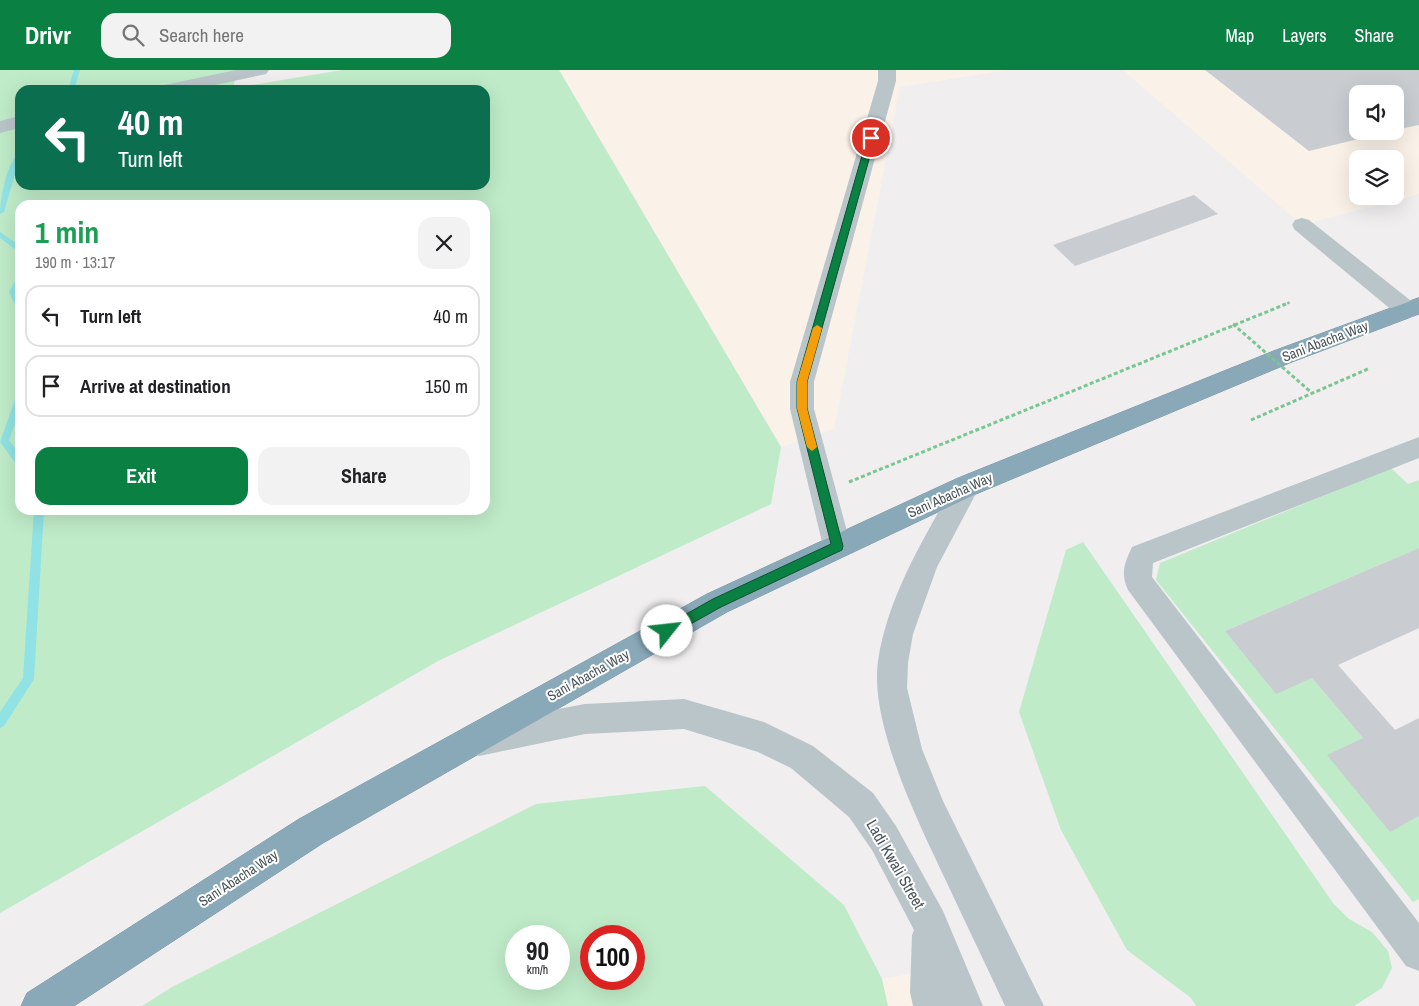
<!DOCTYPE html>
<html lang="en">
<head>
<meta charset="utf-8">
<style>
  body { margin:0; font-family:"Archivo Narrow",sans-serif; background:#f2f2f2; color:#202124; height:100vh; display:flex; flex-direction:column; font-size:19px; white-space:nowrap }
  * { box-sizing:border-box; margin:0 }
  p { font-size:16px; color:#757577 }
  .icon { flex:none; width:28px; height:28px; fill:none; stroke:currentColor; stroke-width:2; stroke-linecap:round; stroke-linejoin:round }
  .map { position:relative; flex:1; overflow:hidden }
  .side { position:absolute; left:15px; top:130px; width:475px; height:315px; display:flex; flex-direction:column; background:#fff; border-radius:15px; box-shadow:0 5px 20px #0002 }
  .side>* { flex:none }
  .top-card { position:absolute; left:15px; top:15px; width:475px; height:105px; border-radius:15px; box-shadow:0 5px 20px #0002; background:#0b6e4f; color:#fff; overflow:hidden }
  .buttons { position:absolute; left:1349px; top:15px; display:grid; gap:10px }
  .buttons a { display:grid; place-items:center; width:55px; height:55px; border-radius:10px; background:#fff; box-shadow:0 5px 20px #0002; font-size:25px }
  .speed { position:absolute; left:505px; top:855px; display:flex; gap:10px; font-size:25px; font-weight:700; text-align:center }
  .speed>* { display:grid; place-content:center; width:65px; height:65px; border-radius:50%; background:#fff; box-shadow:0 5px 20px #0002; line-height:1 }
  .speed small { font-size:12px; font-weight:400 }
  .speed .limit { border:8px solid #d22; background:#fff; color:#111 }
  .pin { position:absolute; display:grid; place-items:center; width:42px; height:42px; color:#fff; margin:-21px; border:2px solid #fff; border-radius:50%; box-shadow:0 1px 5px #0007 }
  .me { position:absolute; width:55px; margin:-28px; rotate:61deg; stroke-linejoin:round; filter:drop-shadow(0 0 4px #0008) }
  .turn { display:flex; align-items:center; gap:18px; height:105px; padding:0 20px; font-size:22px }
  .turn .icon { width:65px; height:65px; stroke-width:2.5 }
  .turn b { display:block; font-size:35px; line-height:42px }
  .round { display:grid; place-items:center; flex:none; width:52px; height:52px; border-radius:15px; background:#f2f2f2 }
  .summary { display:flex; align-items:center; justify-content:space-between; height:85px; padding:0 20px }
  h1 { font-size:30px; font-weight:700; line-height:38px; color:#1e9e55 }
  .action { display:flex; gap:10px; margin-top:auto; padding:10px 20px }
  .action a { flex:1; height:58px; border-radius:15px; background:#0b8043; color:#fff; font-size:20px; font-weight:700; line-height:58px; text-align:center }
  .action a+a { background:#f2f2f2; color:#202124 }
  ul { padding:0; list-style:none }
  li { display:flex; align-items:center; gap:15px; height:62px; margin:0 10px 8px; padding:0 10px; border:2px solid #e0e0e0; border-radius:15px }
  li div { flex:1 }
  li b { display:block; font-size:19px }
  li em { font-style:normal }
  header { display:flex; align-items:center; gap:30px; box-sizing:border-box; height:70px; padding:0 25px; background:#0b8043; color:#fff }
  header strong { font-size:24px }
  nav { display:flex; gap:28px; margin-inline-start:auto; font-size:18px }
  .search { width:350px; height:45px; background:#f2f2f2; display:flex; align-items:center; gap:12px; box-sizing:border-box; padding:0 18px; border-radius:15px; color:#757577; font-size:19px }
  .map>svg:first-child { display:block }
  .commercial { fill:#faf2e8; fill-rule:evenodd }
  .green { fill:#bfebc8; fill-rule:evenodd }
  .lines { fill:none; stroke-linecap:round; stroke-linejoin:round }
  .stream { fill:#90e2e4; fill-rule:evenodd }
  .building { fill:#c9ccd0 }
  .highway-casing { stroke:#7594a5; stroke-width:1 }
  .path-far1 { stroke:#7ac693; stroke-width:2.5; stroke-dasharray:2.5 2; stroke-linecap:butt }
  .path { stroke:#7ac693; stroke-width:3; stroke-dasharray:4 2.5; stroke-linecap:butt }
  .minor { fill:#bac5ca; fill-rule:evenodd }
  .highway { fill:#89a9b9; fill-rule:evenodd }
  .path-bridge { stroke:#7ac693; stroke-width:3; stroke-dasharray:4 2.5; stroke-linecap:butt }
  .route { fill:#0b8043; stroke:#07532c }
  .slow { fill:#f59e0b }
  .labels { text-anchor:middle; stroke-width:4; stroke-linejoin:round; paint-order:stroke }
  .street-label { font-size:14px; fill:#48545a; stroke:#fff }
  .near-street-label { font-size:16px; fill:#48545a; stroke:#fff }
</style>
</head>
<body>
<header>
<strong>Drivr</strong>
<div class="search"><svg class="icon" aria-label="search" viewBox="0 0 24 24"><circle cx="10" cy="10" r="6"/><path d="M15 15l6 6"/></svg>Search here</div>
<nav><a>Map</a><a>Layers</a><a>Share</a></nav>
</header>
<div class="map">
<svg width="1419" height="936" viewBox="0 0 1419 936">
  <rect width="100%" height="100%" fill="#f0eeee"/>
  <path class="commercial" d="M559,0H1008L900,17L834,359L781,377Z
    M1123,0H1419V124L1302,155ZM1358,24H1395V61H1358ZM1358,89H1395V126H1358Z
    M919,902L928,936H888L882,909Z"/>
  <path class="green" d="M0,0H235L234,18L342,0H559L781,377L771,434L438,591L0,843ZM20,20H485V115H20ZM20,135H485V440H20Z
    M1391,398L1408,414L1419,410V478L1225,561L1276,623L1312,608L1363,668L1328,685L1390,761L1419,746V829L1413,832L1156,510L1160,493Z
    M1083,472L1333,833L1349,849L1372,862L1388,881L1392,898L1382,918L1354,936H1196L1191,928L1127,880L1061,760L1019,642L1066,480Z
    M705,716L844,835L882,909L888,936H142L172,917L536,734ZM516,866H559V909H516ZM591,866H634V909H591Z"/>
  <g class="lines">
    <path class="stream" d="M74,0H80L74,20H68Z
      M20,83V93L14,107L4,142L0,144C0,130 7,90 20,83Z
      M0,162L20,176V183L0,168Z
      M20,207V217L17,222L20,228V240L17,239L9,222L17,208Z
      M20,324V339L9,370L20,385V396L17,395L0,372L16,327Z
      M34,440H44L34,609L4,656L0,658V642L23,608Z"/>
  </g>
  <path class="building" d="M1205,0H1419V55L1395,60V24H1358V61H1391L1309,81Z
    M1194,125L1218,144L1075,196L1053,175Z
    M1419,478V558L1338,595L1395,660L1419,648V746L1390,762L1327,685L1363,668L1312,608L1276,624L1225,561Z"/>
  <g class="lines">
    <g class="highway-casing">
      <path id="highway" d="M1419,228V244L1292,292L976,424L727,542L323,773L74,936H21L27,923L299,749L707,524L958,408L1276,280Z"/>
    </g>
    <path class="path-far1" d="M1283,235L1291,232"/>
    <path class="path" d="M1251,350L1370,298
      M849,412L1286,234"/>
    <path class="minor" d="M236,0H269L266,4L191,20H157L160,16Z
      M878,0H896V11L814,312V339L851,476L847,484L837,488L827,484L823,476L790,339V312L878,11Z
      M20,46V58L0,63V51Z
      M1302,148L1309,150L1415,234L1418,240L1415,246L1407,248L1399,246L1295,160L1292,155L1295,150Z
      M1419,367V388L1153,493L1152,507L1419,853V901L1406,896L1128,520C1120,503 1125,492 1132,477Z
      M967,405L976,408L980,416L937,497L913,564L908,593L907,618L922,679L943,731L1044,936H1005C986,895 966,854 947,813C920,755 869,655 878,591C888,525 925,466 958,408Z
      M684,629L764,652L813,676L873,723L896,756L943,841L983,936H913L910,922L912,865L914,860L872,780L849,747L791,698L758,682L684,659L585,664L479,686L468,681L463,670L468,659L479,654L585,634Z"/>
    <use href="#highway" class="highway"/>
    <path class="path-bridge" d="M1233,254L1312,323"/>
  </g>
  <path class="route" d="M871,65L875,68L807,312V338L843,476L842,480L721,537L671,565L667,566L663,565L661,561L663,557L713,529L831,474L797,338V312L867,68Z"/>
  <path class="slow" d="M817,255L822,258L807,312V338L817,377L812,381L807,377L797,338V312L813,258Z"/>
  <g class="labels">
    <g class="street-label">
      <text transform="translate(1325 271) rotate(-21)" y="5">Sani Abacha Way</text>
      <text transform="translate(950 425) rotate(-24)" y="5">Sani Abacha Way</text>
      <text transform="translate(588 605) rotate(-29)" y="5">Sani Abacha Way</text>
      <text transform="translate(238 808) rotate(-33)" y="5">Sani Abacha Way</text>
    </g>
    <g class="near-street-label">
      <text transform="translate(896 794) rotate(60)" y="6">Ladi Kwali Street</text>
    </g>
  </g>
</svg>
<div class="buttons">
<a><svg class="icon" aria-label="sound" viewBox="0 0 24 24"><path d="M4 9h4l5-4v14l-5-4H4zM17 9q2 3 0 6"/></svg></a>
<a><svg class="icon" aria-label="layers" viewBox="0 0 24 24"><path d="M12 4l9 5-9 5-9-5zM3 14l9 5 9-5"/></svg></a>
</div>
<div class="speed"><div>90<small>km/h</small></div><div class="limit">100</div></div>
<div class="pin" style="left:871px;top:68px;background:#d93025"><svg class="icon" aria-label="arrive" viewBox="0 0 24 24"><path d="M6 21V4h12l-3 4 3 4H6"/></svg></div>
<svg class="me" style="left:667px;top:561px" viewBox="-20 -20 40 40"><circle r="19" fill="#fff"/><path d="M0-13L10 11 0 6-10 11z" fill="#0b8043"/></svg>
<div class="top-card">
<div class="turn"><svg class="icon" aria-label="left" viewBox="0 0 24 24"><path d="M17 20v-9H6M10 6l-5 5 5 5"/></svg><div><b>40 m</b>Turn left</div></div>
</div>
<section class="side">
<div class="summary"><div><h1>1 min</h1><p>190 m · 13:17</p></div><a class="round"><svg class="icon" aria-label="close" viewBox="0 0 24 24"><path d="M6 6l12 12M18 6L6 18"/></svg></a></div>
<ul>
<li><svg class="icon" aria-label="left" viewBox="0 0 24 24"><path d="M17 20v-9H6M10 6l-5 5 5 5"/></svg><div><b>Turn left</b></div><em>40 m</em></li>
<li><svg class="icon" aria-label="arrive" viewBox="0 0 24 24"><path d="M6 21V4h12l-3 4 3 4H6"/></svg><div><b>Arrive at destination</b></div><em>150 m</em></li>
</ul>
<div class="action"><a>Exit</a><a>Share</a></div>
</section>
</div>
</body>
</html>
